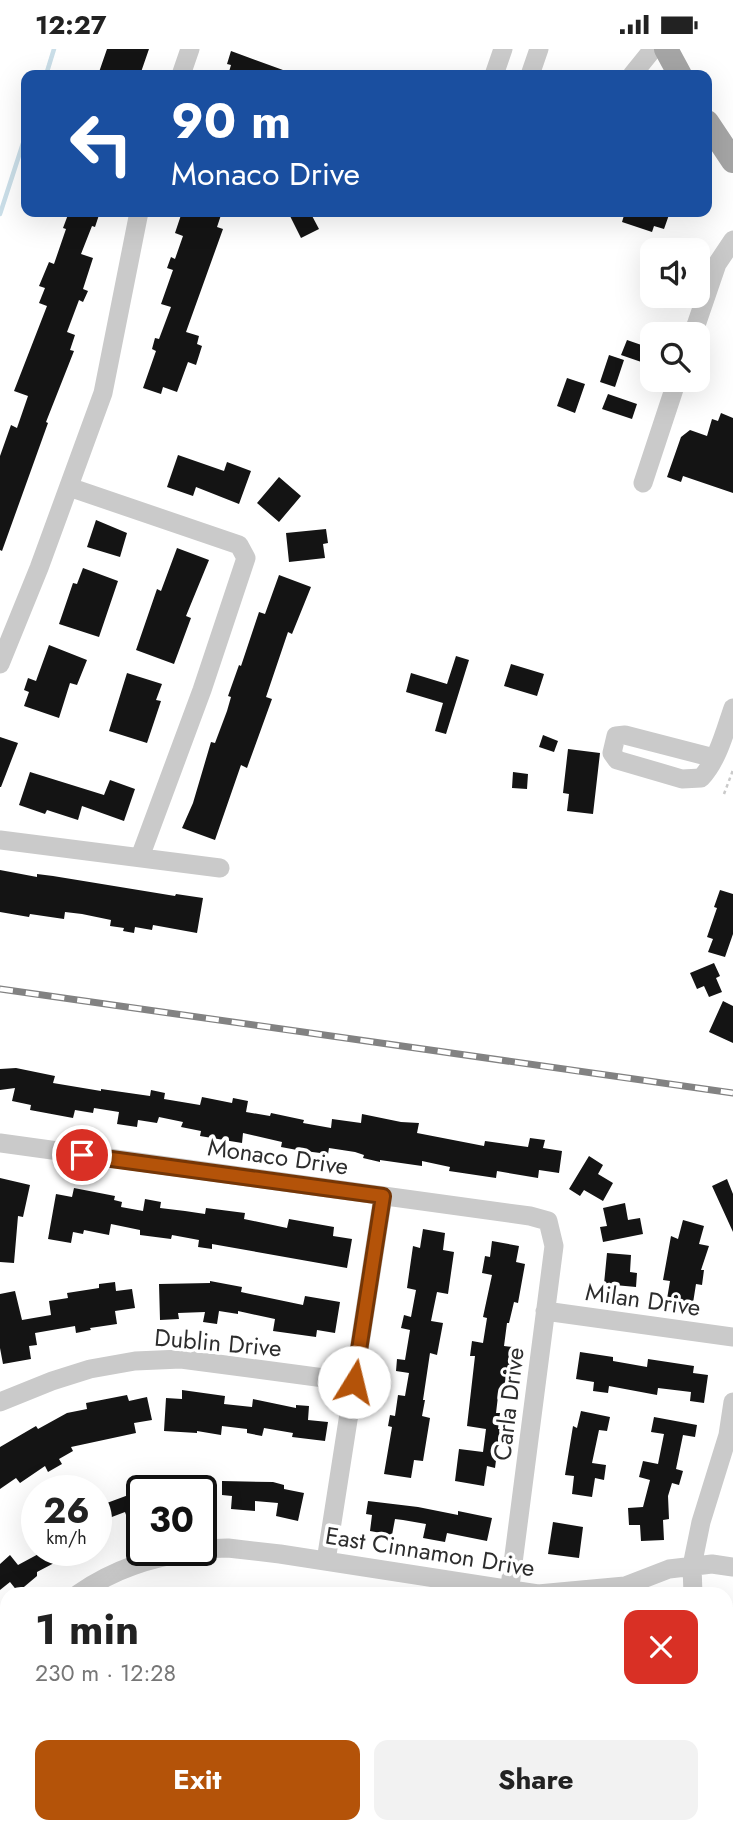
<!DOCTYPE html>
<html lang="en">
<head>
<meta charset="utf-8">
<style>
  body { margin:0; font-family:Jost,sans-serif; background:#f2f2f2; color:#222; height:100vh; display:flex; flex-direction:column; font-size:26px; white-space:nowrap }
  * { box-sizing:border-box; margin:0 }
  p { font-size:23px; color:#767676 }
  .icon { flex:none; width:38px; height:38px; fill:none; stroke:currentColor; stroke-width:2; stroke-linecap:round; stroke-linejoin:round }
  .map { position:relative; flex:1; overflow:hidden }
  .panel { position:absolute; left:0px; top:1538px; width:733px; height:247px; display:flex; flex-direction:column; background:#fff; border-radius:21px 21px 0 0; box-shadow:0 7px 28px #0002 }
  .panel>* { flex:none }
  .top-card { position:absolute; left:21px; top:21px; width:691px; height:147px; border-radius:14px; box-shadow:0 7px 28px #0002; background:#1a4fa0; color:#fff; overflow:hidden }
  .tools { position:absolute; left:640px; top:189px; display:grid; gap:14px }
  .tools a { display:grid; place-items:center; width:70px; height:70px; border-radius:14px; background:#fff; box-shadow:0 7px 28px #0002; font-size:35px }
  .speed { position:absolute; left:21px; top:1426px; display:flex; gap:14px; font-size:35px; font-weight:700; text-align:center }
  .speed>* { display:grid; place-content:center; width:91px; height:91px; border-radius:50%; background:#fff; box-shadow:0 7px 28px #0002; line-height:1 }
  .speed small { font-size:18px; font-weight:400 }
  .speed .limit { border:4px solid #111; border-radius:10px; background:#fff; color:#111 }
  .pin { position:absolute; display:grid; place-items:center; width:60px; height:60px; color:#fff; margin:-30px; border:4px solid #fff; border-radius:50%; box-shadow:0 2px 7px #0007 }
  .me { position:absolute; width:77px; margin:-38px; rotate:9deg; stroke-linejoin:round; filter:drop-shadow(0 0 5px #0008) }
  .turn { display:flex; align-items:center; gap:24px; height:147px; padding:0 35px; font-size:32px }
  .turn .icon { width:91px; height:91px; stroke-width:2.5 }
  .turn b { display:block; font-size:49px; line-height:60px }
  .round { display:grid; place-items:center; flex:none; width:74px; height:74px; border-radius:14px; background:#f2f2f2 }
  .headline { display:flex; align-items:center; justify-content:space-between; height:119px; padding:0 35px }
  h1 { font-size:42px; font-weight:700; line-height:52px }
  .button { display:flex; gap:14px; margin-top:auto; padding:14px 35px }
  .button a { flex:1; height:80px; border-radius:14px; background:#b45309; color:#fff; font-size:28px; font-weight:700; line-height:80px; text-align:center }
  .button a+a { background:#f2f2f2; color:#222 }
  .status { display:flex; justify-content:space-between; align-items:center; height:49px; padding:0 35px; background:#fff; direction:ltr }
  .status svg { height:19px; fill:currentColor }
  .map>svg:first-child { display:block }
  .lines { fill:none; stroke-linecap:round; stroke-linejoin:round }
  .stream { stroke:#cadee8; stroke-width:4.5 }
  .building { fill:#141414 }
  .path { stroke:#cacaca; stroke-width:2.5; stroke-dasharray:3.5 3.5; stroke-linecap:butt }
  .minor { stroke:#cacaca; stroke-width:19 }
  .major { stroke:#a5a5a5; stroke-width:24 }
  .rail-casing { stroke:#828282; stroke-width:7 }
  .rail { stroke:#fff; stroke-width:4.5; stroke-dasharray:13; stroke-linecap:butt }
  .route-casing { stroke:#753606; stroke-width:18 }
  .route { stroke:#b45309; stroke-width:12 }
  .labels { text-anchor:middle; stroke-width:7; stroke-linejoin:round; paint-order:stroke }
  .street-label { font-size:24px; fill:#2d2d2d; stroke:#fff }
</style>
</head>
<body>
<div class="status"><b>12:27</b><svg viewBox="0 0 49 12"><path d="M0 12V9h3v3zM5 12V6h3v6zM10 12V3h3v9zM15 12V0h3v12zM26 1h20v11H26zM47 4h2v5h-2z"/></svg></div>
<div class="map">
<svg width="733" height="1784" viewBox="0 0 733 1784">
  <rect width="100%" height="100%" fill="#fff"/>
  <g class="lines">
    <path class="stream" d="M46,26L54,0
      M0,165L26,85"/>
  </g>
  <path class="building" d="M107,0H149L140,26H98Z
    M231,2L294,25V26H228L231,16L227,15Z
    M69,163H100L95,178L92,177L81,205L93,209L83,240L88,242L83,253L79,251L67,283L75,286L70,301L74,302L46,373L48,374L2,502L0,501V407L11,376L17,379L28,347L14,342L47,257L39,254L45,239L39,237L49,213L54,215L66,180L63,179Z
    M182,163H222L217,178L223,180L186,283L199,287L197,295L202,297L196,316L188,313L177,343L163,338L161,345L143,339L156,302L152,300L155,289L159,290L171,258L161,255L173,221L167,219L171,208L175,210L183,187L175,184Z
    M288,163H310L319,180L301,189Z
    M625,163H670L664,180L654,177L652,183L622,173Z
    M627,291L653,300L650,316L621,306Z
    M609,306L624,311L615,338L600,333Z
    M567,329L585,335L575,364L557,357Z
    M608,345L637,355L632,370L602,360Z
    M721,364L733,369V444L683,427L681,433L667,428L681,388L690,381L707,387L712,370L718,372Z
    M178,406L224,422L227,413L251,422L239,455L196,438L193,447L167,438Z
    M279,428L301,447L279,473L257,454Z
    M96,471L127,484L120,508L87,498Z
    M326,480L328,494L323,495L325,509L289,513L286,484Z
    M177,499L209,511L186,567L191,569L174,615L136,601L157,540L161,542Z
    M83,519L118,532L99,588L59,575L73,534L77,535Z
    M279,526L311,538L292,585L288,583L266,648L272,650L247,719L241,716L215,791L182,779L193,754L211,693L215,694L227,662L231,648L228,647L239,616L241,617L259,563L265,565Z
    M49,596L87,611L77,636L70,634L59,669L24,657L29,643L24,641L28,629L36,632Z
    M456,607L469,611L446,685L435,682L443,654L406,643L411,624L447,635Z
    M511,615L544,625L537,647L504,637Z
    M127,624L162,635L156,651L161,652L147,694L109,682Z
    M543,686L558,692L554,703L539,698Z
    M0,688L18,694L1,738H0Z
    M568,700L600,704L593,765L567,762L569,745L563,744Z
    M30,723L104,746L110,731L135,740L124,772L82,757L78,771L47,761L45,765L19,756Z
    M513,723L528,725L527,740L512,739Z
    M0,821L37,828V825L53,827L175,847L176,845L203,849L197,884L153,876L152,881L135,878L134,884L123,882L124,879L110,877L111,871L82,865L65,863L64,870L30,865L29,868L0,863Z
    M720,841L733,845V885L725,908L708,903L713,890L707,888L717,859L714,858Z
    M714,914L720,927L716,929L722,943L709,948L704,937L697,940L690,924Z
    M723,952L733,957V994L709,983Z
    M16,1019L55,1027L53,1034L101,1042V1040L150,1047L151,1041L165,1044L164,1050L200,1056L202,1048L232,1054L233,1049L248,1052L246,1063L270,1067L271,1064L304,1071L303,1074L331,1079L332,1070L361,1074L362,1065L401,1073L419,1074L417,1084L484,1097L485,1092L528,1098L530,1089L545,1091L543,1099L562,1102L559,1124L539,1121L538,1129L497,1122L496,1129L449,1122L450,1118L422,1112V1117L380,1111V1113L363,1109L364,1106L355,1103L329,1099L328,1105L297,1101L281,1098L282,1093L243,1084L242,1094L200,1087L201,1082L181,1078L183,1073L159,1068L157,1074L138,1071L137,1078L117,1075L119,1063L94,1059L93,1064L75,1061L73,1069L30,1061L31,1056L12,1052L15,1039L0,1041V1020Z
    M589,1107L603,1116L598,1125L613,1134L603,1152L584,1141L580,1147L569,1140Z
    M0,1129L30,1136L23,1168L18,1167L14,1214L0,1213Z
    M727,1130L733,1145V1183L712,1137Z
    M74,1139L115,1147L114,1151L122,1153L121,1158L143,1162L145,1150L161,1153L160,1159L185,1162L205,1165L206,1159L245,1164L244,1170L287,1179L289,1170L334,1178L333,1187L352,1190L347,1219L212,1195V1200L198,1198L199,1191L172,1186L171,1190L140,1186V1181L111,1175L109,1186L84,1181L83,1185L73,1183L71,1194L48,1190L56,1145L72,1148Z
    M625,1154L628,1171L640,1169L643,1185L603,1193L600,1178L607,1177L603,1159Z
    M683,1171L704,1177L699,1195L709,1197L701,1221H704L702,1236L696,1235L693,1254L667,1250L670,1232L663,1231L671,1187L678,1190Z
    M423,1180L445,1184L443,1201L454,1203L448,1245L437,1243L431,1272L443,1274L437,1306L430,1304L423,1351H425L422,1367L430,1369L423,1412L414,1411L411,1429L384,1425L392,1378L388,1377L390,1366L395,1367L398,1346L405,1347L409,1324L396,1322L397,1310L405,1311L410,1281L401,1279L404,1266L411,1268L416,1241L407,1239L413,1197L420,1199Z
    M492,1192L519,1197L516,1213L525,1215L518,1254L514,1253L509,1274H507L504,1297L513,1298L507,1340L499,1339L496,1364H500L498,1380H500L495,1419L487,1417L484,1437L455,1432L459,1400L483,1403L486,1380L467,1377L475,1307H470L472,1292L483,1294L487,1269L483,1268L492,1226L482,1224L485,1207L490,1208Z
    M607,1204L631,1206L630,1223L637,1224L636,1238L604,1235Z
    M210,1232L242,1238L241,1243L303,1256L305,1247L340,1253L335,1284L317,1281L316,1288L273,1282L275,1270L238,1262V1265L219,1262L217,1275L203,1273L205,1263L178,1264L179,1270L160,1271L159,1235L210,1234Z
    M115,1233L116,1242L132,1240L135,1259L115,1262L117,1275L90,1279L91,1281L76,1284L75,1277L35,1284L37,1296L29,1297L31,1310L3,1315L0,1299V1245L15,1242L22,1271L51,1266L49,1252L68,1249L67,1244L99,1239V1235Z
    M580,1303L613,1308V1312L647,1318L648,1310L694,1317L693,1324L708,1326L704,1354L690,1352L691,1343L658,1339L657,1346L609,1337L608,1344L593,1342L594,1333L576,1330Z
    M182,1341L225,1347L224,1355L252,1358L253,1350L296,1359V1356L309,1357L308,1371L328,1373L325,1392L292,1388L293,1384L264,1379L262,1387L247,1384V1380L222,1377L221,1386L197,1382V1384L164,1382L166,1349L182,1350Z
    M127,1346L129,1352L147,1348L152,1371L134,1374L136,1384L71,1398L73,1402L59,1410L62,1415L48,1423L45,1417L20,1434L16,1429L0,1440V1398L36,1377L38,1380L67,1364L87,1360L86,1354Z
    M581,1362L610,1368L607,1382L599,1381L592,1414L606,1416L604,1431L595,1429L592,1448L572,1445L574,1427L565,1426L573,1377L577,1379Z
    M654,1368L697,1376L695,1388L683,1386L676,1420L683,1422L679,1436L672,1434L668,1447L669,1470L663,1471L664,1491L641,1492L640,1476H629L628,1459L643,1458L650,1431L639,1428L643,1412L658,1415L664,1385L651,1383Z
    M222,1432L273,1433L284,1436V1440L304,1444L298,1472L276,1467L278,1454L255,1452V1462L231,1460L232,1447L222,1446Z
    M142,1441V1473L130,1477L125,1463L96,1474V1458Z
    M368,1452L418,1458L458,1466V1462L492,1469L487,1492L447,1484L445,1493L423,1489L426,1475L403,1471L395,1470L392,1486L370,1482L372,1466L366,1465Z
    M553,1473L583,1478L579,1509L548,1505Z
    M44,1502H77L37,1523V1527L18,1543L10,1533L0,1541V1515L10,1506L18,1516Z"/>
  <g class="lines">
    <path class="path" d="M724,745L733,721"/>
    <path class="minor" d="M181,26L190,0
      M494,26L503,0
      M530,26L539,0
      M632,26L653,0
      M693,285L717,215L733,191
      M643,434L677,331
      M69,438L239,496L246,509L202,641L140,808
      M0,615L39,519L103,344L139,163
      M714,709L625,686L616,687L612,704L617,711L682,730L701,729C718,711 725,682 733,659
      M0,791L220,819
      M0,1094L530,1167L548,1172L554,1197L509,1545
      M545,1262L733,1288
      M0,1353L52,1332L90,1320L135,1312L181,1310L354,1333
      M201,1500L228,1499L280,1505L538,1545L625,1537L669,1520L712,1515L733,1518
      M326,1512L383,1147
      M78,1545C116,1519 148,1510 193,1502
      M693,1545L692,1517L701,1473L728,1386L733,1353
      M0,1622L7,1614
      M726,1692L733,1693
      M205,1778L212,1784
      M475,1778L476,1784
      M107,1784L112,1778
      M683,1784L684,1778"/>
    <path class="major" d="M666,0L680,26
      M707,73L733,112"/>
    <g class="rail-casing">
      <path id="rail" d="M0,940L733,1044"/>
    </g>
    <use href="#rail" class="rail"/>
  </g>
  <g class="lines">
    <g class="route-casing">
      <path id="route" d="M82,1106L383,1147L354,1333"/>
    </g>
    <use href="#route" class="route"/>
  </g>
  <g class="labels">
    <g class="street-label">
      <text transform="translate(278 1108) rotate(8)" y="8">Monaco Drive</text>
      <text transform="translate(643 1251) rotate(8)" y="8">Milan Drive</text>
      <text transform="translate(218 1294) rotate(5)" y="8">Dublin Drive</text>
      <text transform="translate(509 1355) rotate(-83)" y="8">Carla Drive</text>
      <text transform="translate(430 1503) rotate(9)" y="8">East Cinnamon Drive</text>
    </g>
  </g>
</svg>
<div class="tools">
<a><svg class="icon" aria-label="sound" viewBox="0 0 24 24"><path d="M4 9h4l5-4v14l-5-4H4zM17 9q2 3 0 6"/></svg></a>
<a><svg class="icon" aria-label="search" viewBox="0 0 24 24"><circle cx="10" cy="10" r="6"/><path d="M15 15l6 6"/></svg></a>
</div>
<div class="speed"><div>26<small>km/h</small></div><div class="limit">30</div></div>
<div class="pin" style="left:82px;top:1106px;background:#d93025"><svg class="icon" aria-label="arrive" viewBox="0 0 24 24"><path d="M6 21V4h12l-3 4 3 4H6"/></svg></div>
<svg class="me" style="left:354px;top:1333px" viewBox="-20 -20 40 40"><circle r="19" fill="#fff"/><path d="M0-13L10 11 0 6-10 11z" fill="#b45309"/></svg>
<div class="top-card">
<div class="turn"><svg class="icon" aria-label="left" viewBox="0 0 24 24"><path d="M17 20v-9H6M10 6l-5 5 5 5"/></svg><div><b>90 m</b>Monaco Drive</div></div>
</div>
<section class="panel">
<div class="headline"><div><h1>1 min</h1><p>230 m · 12:28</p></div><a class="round" style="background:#d93025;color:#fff"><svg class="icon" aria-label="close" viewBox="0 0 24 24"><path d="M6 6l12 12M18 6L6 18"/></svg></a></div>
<div class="button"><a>Exit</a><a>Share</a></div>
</section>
</div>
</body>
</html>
